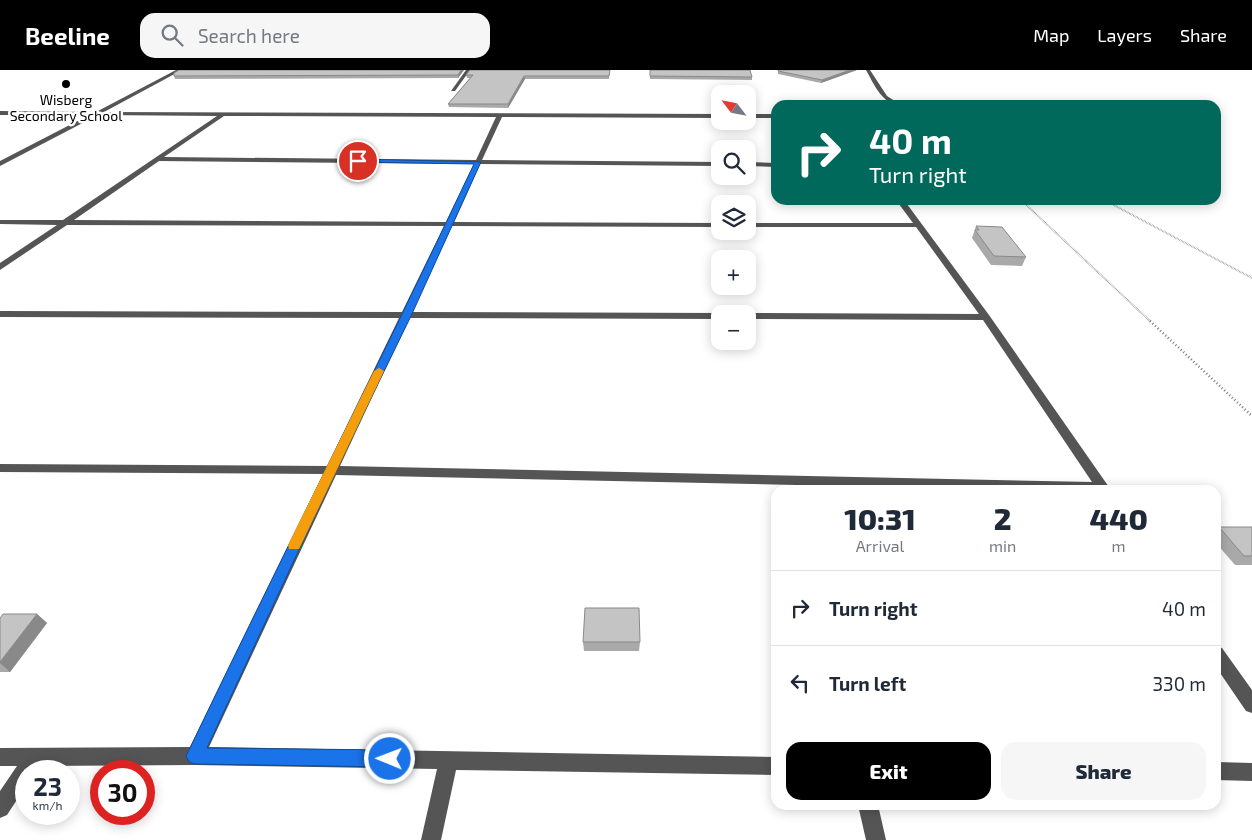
<!DOCTYPE html>
<html lang="en">
<head>
<meta charset="utf-8">
<style>
  body { margin:0; font-family:"Exo 2",sans-serif; background:#f6f6f7; color:#1f2937; height:100vh; display:flex; flex-direction:column; font-size:19px; white-space:nowrap }
  * { box-sizing:border-box; margin:0 }
  p { font-size:16px; color:#747a83 }
  .icon { flex:none; width:28px; height:28px; fill:none; stroke:currentColor; stroke-width:2; stroke-linecap:round; stroke-linejoin:round }
  .map { position:relative; flex:1; overflow:hidden }
  .side { position:absolute; left:771px; top:415px; width:450px; height:325px; display:flex; flex-direction:column; background:#fff; border-radius:15px; box-shadow:0 2px 12px #0003 }
  .side>* { flex:none }
  .guide { position:absolute; left:771px; top:30px; width:450px; height:105px; border-radius:15px; box-shadow:0 2px 12px #0003; background:#00695c; color:#fff; overflow:hidden }
  .needle { width:32px; rotate:302deg }
  .tools { position:absolute; left:711px; top:15px; display:grid; gap:10px }
  .tools a { display:grid; place-items:center; width:45px; height:45px; border-radius:10px; background:#fff; box-shadow:0 2px 12px #0003; font-size:25px }
  .speed { position:absolute; left:15px; top:690px; display:flex; gap:10px; font-size:25px; font-weight:700; text-align:center }
  .speed>* { display:grid; place-content:center; width:65px; height:65px; border-radius:50%; background:#fff; box-shadow:0 2px 12px #0003; line-height:1 }
  .speed small { font-size:12px; font-weight:400 }
  .speed .limit { border:8px solid #d22; background:#fff; color:#111 }
  .pin { position:absolute; display:grid; place-items:center; width:42px; height:42px; color:#fff; margin:-21px; border:2px solid #fff; border-radius:50%; box-shadow:0 1px 5px #0007 }
  .me { position:absolute; width:55px; margin:-28px; rotate:271deg; stroke-linejoin:round; filter:drop-shadow(0 0 4px #0008) }
  .turn { display:flex; align-items:center; gap:18px; height:105px; padding:0 15px; font-size:22px }
  .turn .icon { width:65px; height:65px; stroke-width:2.5 }
  .turn b { display:block; font-size:35px; line-height:42px }
  .eta { display:flex; justify-content:space-evenly; align-items:center; height:85px; text-align:center }
  .eta b { font-size:30px; font-weight:800; line-height:35px }
  .button { display:flex; gap:10px; margin-top:auto; padding:10px 15px }
  .button a { flex:1; height:58px; border-radius:15px; background:#000; color:#fff; font-size:20px; font-weight:800; line-height:58px; text-align:center }
  .button a+a { background:#f6f6f7; color:#1f2937 }
  ul { padding:0; list-style:none }
  li { display:flex; align-items:center; gap:15px; height:75px; padding:0 15px; border-top:1px solid #e0e1e3 }
  li div { flex:1 }
  li b { display:block; font-size:19px }
  li em { font-style:normal }
  header { display:flex; align-items:center; gap:30px; box-sizing:border-box; height:70px; padding:0 25px; background:#000; color:#fff }
  header strong { font-size:24px }
  nav { display:flex; gap:28px; margin-inline-start:auto; font-size:18px }
  .search { width:350px; height:45px; background:#f6f6f7; display:flex; align-items:center; gap:12px; box-sizing:border-box; padding:0 18px; border-radius:15px; color:#747a83; font-size:19px }
  .map>svg:first-child { display:block }
  .lines { fill:none; stroke-linecap:round; stroke-linejoin:round }
  .path-far1 { stroke:#777; stroke-width:2; stroke-dasharray:0.5 1; stroke-linecap:butt }
  .path { stroke:#777; stroke-width:2.5; stroke-dasharray:1 2.5; stroke-linecap:butt }
  .minor { fill:#555; fill-rule:evenodd }
  .wall { fill:#a9a9a9 }
  .shaded-wall { fill:#898989 }
  .building { fill:#c4c4c4; stroke:#898989 }
  .route { fill:#1a73e8; stroke:#114b97 }
  .slow { fill:#f59e0b }
  .poi-dot { fill:#000; stroke:#fff; stroke-width:2 }
  .labels { text-anchor:middle; stroke-width:5; stroke-linejoin:round; paint-order:stroke }
  .far-poi-label { font-size:14px; fill:#000; stroke:#fff }
</style>
</head>
<body>
<header>
<strong>Beeline</strong>
<div class="search"><svg class="icon" aria-label="search" viewBox="0 0 24 24"><circle cx="10" cy="10" r="6"/><path d="M15 15l6 6"/></svg>Search here</div>
<nav><a>Map</a><a>Layers</a><a>Share</a></nav>
</header>
<div class="map">
<svg width="1252" height="770" viewBox="0 0 1252 770">
  <rect width="100%" height="100%" fill="#fff"/>
  <g class="lines">
    <path class="path-far1" d="M1021,130L1151,252
      M1104,130L1252,208"/>
    <path class="path" d="M1150,251L1252,346"/>
    <path class="minor" d="M176,0H182L104,42L720,44V48L502,47L482,90L720,92V96L480,94L454,152L720,153V157L452,156L412,242L720,243L723,244H720V249L409,248L340,396L1092,412L983,250L748,249V244H745L748,243L979,244L916,157H748V153H913L896,130H904L989,245L1111,420H1029L336,405L209,677L776,687V705L456,700L441,770H421L437,699L195,695L40,696L36,701H26V716L7,745L0,748V721L17,696H0V678L190,677L323,404L0,402V394L327,396L399,248L0,247V241L402,242L444,156L67,155L0,200V193L57,155L0,154V150H63L217,46L98,45L0,96V91L89,45H0V41L96,42ZM224,46L496,47L476,90L164,87ZM159,91L474,94L446,152L74,150Z
      M466,0H470L455,21H451Z
      M866,0H870L887,26L901,35C882,35 874,14 866,0Z
      M748,44H776V48H748Z
      M748,92L776,93V97L748,96Z
      M1216,576L1222,578L1252,620V643L1246,641L1216,597Z
      M1216,692L1252,693V711L1216,710Z
      M858,735H878L886,770H866Z"/>
  </g>
  <path class="wall" d="M179,0H464L458,8L175,9L174,6Z
    M610,0L609,9H525L508,38L449,37L448,34L470,8H467L466,5Z
    M650,0L752,7V10L650,9Z
    M778,0H857L821,13L778,4Z
    M976,156L1026,187L1022,196L991,195L972,168Z
    M1219,457H1252V495H1235L1216,473V460Z
    M37,544L47,553L10,602H0V548Z
    M583,572H640L639,581H584Z"/>
  <path class="shaded-wall" d="M461,0H464L458,8V5Z
    M850,0H857L821,13L822,10Z
    M524,6L525,9L508,38V34Z
    M37,544L47,553L10,602L0,593V592Z"/>
  <path class="building" d="M179,0H461L458,5L174,6V3Z
    M470,0H610L609,6H524L508,34H448L473,5H466Z
    M650,0H750L752,7L650,6Z
    M778,0H850L822,10L778,1Z
    M976,156L1002,157L1026,187L994,186L975,160H979Z
    M1219,457H1252V486H1244Z
    M585,538H639L640,572H583Z
    M3,544H37L0,592V548Z"/>
  <path class="route" d="M358,89L481,92L411,246L336,400L207,678L390,680L396,683L399,689L396,695L390,697L195,694L189,692L186,686L189,680C283,484 381,291 474,94L356,92Z"/>
  <path class="slow" d="M379,298L384,301L301,475L299,479H289L288,475L374,301Z"/>
  <circle class="poi-dot" cx="66" cy="14" r="5"/>
  <g class="labels">
    <g class="far-poi-label">
      <text x="66" y="35">Wisberg<tspan x="66" dy="16">Secondary School</tspan></text>
    </g>
  </g>
</svg>
<div class="tools">
<a><svg class="needle" viewBox="-14 -14 28 28"><path d="M0-13l5 13h-10z" fill="#e53935"/><path d="M0 13l5-13h-10z" fill="#747a83"/></svg></a>
<a><svg class="icon" aria-label="search" viewBox="0 0 24 24"><circle cx="10" cy="10" r="6"/><path d="M15 15l6 6"/></svg></a>
<a><svg class="icon" aria-label="layers" viewBox="0 0 24 24"><path d="M12 4l9 5-9 5-9-5zM3 14l9 5 9-5"/></svg></a>
<a>+</a>
<a>−</a>
</div>
<div class="speed"><div>23<small>km/h</small></div><div class="limit">30</div></div>
<div class="pin" style="left:358px;top:91px;background:#d93025"><svg class="icon" aria-label="arrive" viewBox="0 0 24 24"><path d="M6 21V4h12l-3 4 3 4H6"/></svg></div>
<svg class="me" style="left:390px;top:689px" viewBox="-20 -20 40 40"><circle r="17" fill="#1a73e8" stroke="#fff" stroke-width="3"/><path d="M0-11L8 9 0 5-8 9z" fill="#fff"/></svg>
<div class="guide">
<div class="turn"><svg class="icon" aria-label="right" viewBox="0 0 24 24"><path d="M7 20v-9h11M14 6l5 5-5 5"/></svg><div><b>40 m</b>Turn right</div></div>
</div>
<section class="side">
<div class="eta">
<div><b>10:31</b><p>Arrival</p></div>
<div><b>2</b><p>min</p></div>
<div><b>440</b><p>m</p></div>
</div>
<ul>
<li><svg class="icon" aria-label="right" viewBox="0 0 24 24"><path d="M7 20v-9h11M14 6l5 5-5 5"/></svg><div><b>Turn right</b></div><em>40 m</em></li>
<li><svg class="icon" aria-label="left" viewBox="0 0 24 24"><path d="M17 20v-9H6M10 6l-5 5 5 5"/></svg><div><b>Turn left</b></div><em>330 m</em></li>
</ul>
<div class="button"><a>Exit</a><a>Share</a></div>
</section>
</div>
</body>
</html>
